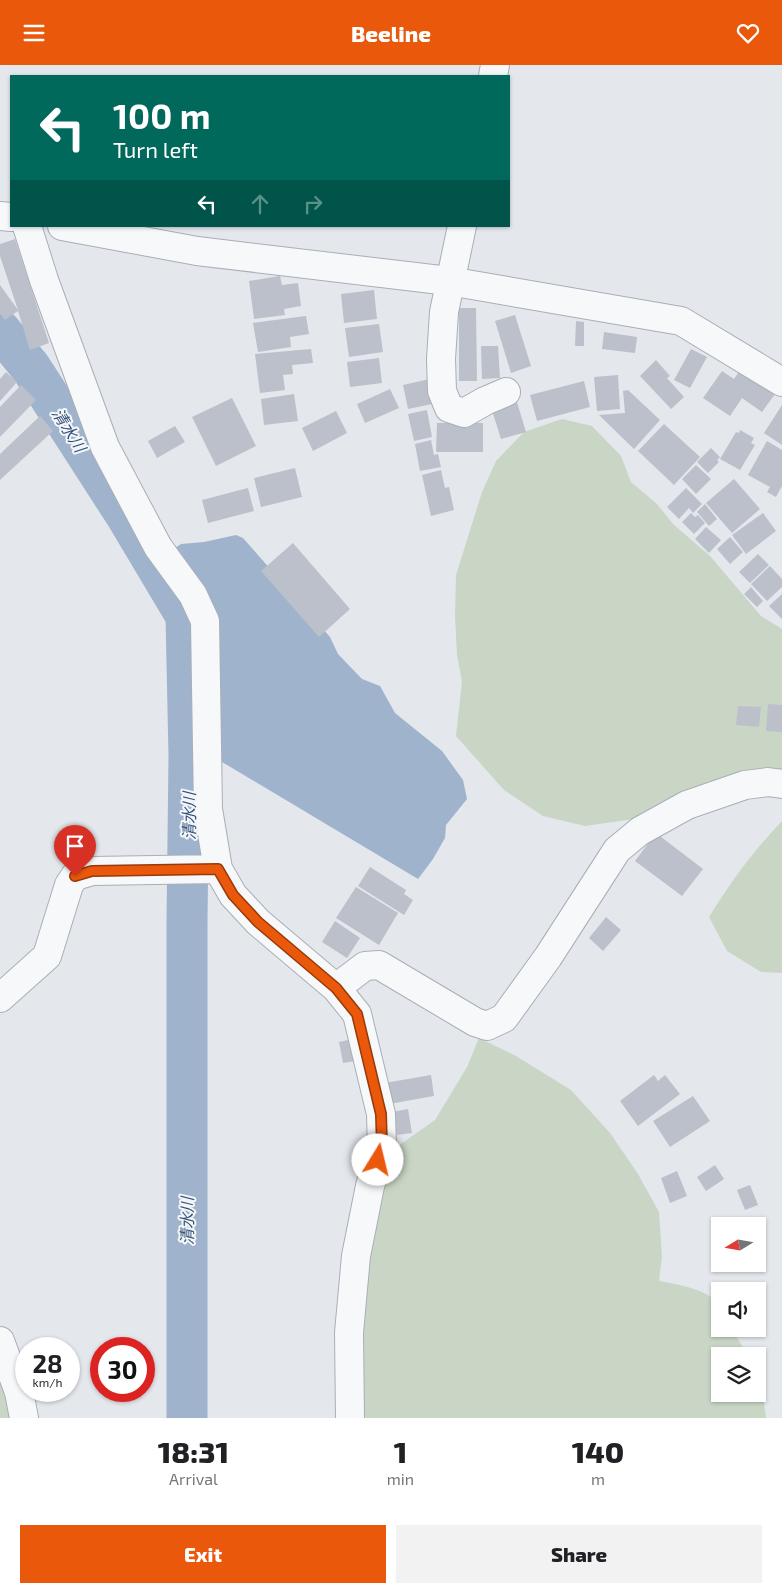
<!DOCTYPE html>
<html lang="en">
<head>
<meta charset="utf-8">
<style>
  body { margin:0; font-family:"Exo 2","Noto Sans JP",sans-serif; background:#f2f2f2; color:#202124; height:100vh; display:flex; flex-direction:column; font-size:19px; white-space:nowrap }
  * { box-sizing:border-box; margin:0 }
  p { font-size:16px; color:#757577 }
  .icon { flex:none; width:28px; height:28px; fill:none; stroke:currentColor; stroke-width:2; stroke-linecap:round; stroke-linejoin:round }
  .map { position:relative; height:1353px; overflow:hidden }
  .sheet { display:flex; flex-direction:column; background:#fff; flex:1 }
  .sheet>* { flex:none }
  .top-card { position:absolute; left:10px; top:10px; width:500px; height:152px; border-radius:0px; box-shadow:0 1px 4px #0004; background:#00695c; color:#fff; overflow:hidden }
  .needle { width:32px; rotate:259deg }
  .buttons { position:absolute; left:711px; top:1152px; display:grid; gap:10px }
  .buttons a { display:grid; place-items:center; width:55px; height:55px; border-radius:0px; background:#fff; box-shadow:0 1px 4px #0004; font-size:25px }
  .speed { position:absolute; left:15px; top:1272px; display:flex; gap:10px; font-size:25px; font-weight:700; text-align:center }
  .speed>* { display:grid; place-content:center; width:65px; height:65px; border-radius:50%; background:#fff; box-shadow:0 1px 4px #0004; line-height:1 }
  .speed small { font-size:12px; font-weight:400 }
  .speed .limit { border:8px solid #d22; background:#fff; color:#111 }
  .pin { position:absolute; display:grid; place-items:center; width:42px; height:42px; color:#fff; margin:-51px -21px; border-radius:50% 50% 50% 0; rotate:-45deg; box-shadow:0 0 5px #0007 }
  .pin .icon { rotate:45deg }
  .me { position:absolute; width:55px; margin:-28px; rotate:9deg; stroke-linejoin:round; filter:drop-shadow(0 0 4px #0008) }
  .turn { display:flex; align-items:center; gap:18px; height:105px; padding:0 20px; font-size:22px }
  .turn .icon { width:65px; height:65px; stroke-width:2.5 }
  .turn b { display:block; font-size:35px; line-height:42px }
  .lanes { display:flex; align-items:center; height:48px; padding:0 20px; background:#0003; justify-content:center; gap:25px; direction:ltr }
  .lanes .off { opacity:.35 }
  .eta { display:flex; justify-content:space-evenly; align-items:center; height:85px; text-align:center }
  .eta b { font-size:30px; font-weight:800; line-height:35px }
  .button { display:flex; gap:10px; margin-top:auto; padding:10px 20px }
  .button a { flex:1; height:58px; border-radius:0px; background:#ea580c; color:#fff; font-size:20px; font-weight:800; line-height:58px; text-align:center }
  .button a+a { background:#f2f2f2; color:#202124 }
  header { display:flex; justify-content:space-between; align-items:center; height:65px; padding:0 20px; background:#ea580c; color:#fff; font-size:22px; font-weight:800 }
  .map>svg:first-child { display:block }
  .green { fill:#c9d6c5 }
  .water { fill:#9fb4cc }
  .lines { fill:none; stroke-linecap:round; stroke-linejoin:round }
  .river { stroke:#9fb4cc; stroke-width:41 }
  .building { fill:#bbc0ca }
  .minor-casing { stroke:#a9aeb7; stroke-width:30 }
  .minor { stroke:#f7f8fa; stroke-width:28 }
  .route-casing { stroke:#983908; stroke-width:12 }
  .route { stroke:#ea580c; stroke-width:9 }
  .labels { text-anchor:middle; stroke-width:4; stroke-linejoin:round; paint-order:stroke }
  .water-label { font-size:16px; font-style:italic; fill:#34527a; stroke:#f4f6f9 }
</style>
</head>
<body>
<header><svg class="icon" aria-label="menu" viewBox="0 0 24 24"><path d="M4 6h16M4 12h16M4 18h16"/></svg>Beeline<svg class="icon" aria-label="heart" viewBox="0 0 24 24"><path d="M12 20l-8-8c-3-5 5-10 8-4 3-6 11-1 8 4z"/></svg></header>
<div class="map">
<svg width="782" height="1353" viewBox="0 0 782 1353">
  <rect width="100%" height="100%" fill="#e4e7ec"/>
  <path class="green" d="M562,354L592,361L621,391L631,417L657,439L673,459L710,491L761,551L782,564V711L641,753L585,761L543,751L504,725L456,671L462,617L457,590L455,551L456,510L482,427L496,396L524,367Z
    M782,756V908L761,907L727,886L709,852C730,818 754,785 782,756Z
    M479,973L516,991L571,1025L610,1068L638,1109L659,1147L662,1191L659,1216C675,1219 716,1225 720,1244C721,1250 720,1258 720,1264H732L748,1291H720V1329H758V1308L761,1315L766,1353H356L362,1221L384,1123L395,1083L435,1055L467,1002Z
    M0,1292L16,1353H0Z"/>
  <path class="water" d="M236,470L243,473L330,572L338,589L362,614L380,621L395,648L442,686L463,715L467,734L446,760L445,773L433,794L418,814L217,694V614L175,483L181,479L204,477Z"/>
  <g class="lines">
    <path class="river" d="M0,265L31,303L127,452L186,551L189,691L187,857V1353"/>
  </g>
  <path class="building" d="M15,174L49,278L30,285L18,246L5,255L0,249V220L18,245L0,191V179Z
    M280,211L282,220L298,218L301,241L284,244L285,250L254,254L249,216Z
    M374,225L377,254L344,258L341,229Z
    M459,243H476L477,316H459Z
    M515,250L531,301L511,308L495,256Z
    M306,251L309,269L290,272L291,282L258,287L253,258Z
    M576,256L584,257V281H575Z
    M379,259L383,287L349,292L345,263Z
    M604,267L637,272L635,288L602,284Z
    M481,281H498L500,313L482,314Z
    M311,284L313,298L292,300L293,309L283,310L285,325L260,328L255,289Z
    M691,284L707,292L690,323L674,315Z
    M379,293L382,318L350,322L347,297Z
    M656,295L670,311L667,313L684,332L671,344L640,311Z
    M740,305L775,329L762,347L742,333L730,351L703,333L722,306L734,314Z
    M6,307L17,317L0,336V314Z
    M618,310L620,344L597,346L594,312Z
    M434,313L431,334L432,339L408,344L403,320Z
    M584,316L590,342L537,356L530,330Z
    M21,320L36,335L0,372V342Z
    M390,324L399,343L365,358L357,339Z
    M628,325L660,355L634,384L599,350L625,348L623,326Z
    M294,329L298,356L264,360L261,334Z
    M232,333L256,381L216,401L192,352Z
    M516,334L526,367L501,374L491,342Z
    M782,340V380L764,368Z
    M427,345L432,372L414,376L408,349Z
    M336,346L347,368L313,386L302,363Z
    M40,351L53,366L0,415V389Z
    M437,358H483V387H436Z
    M664,359L700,392L674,420L638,386Z
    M175,361L185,377L157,393L148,376Z
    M740,365L754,373L751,378L755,380L740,405L720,394L736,367L739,368Z
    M431,375L434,390L438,389L441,402L420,406L415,379Z
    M767,376L782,385V421L776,432L767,427L770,422L748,410Z
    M711,383L720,392L717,395L719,397L708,408L697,397Z
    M696,400L711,414L696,429L682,414Z
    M295,403L302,432L261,442L254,413Z
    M441,405L445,423L449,422L454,445L431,451L422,410Z
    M734,414L760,444L732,468L706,438Z
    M248,423L254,446L208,458L202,435Z
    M686,423L702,439L693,448L689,443L679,454L667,442Z
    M705,439L717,454L709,461L697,447Z
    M691,448L695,452L698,450L705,458L694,469L682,457Z
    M763,448L776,466L746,489L732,470Z
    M706,462L721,475L709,488L695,474Z
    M730,472L743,487L730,499L717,484Z
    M293,478L350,544L319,572L261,506Z
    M758,489L769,500L750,518L739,507Z
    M770,501L782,514V522L767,536L751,519Z
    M751,522L763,536L757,542L744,529Z
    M782,529V554L769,541Z
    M768,639L782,640V667L766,666Z
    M738,641L761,642L759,662L736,660Z
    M656,768L703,804L682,831L635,796Z
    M370,802L406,825L404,829L413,835L404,850L358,821Z
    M356,822L398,848L379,880L336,853Z
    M606,852L621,865L603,886L589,873Z
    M335,856L360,873L347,893L322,877Z
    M352,974L356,996L343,998L339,977Z
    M431,1010L434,1031L389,1039L385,1018Z
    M654,1010L658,1016L665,1010L680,1029L638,1061L620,1036Z
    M693,1031L710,1056L670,1082L653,1056Z
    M408,1044L412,1068L397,1070L392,1047Z
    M715,1100L724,1114L706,1126L697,1112Z
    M677,1106L687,1131L670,1138L661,1113Z
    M750,1120L758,1140L745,1145L737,1125Z"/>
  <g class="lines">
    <g class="minor-casing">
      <path id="minor" d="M493,11L495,0
        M0,151L11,152
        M27,161L44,215L105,382L158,482L193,530L205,556L208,744L218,804L233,830L258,857L336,923L357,949L381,1049L382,1083L370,1121L356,1191L349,1268L350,1353
        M62,161L197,186L449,216L681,256L782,317
        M462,161L444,247L441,294L442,326L449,343L464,348L485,336L506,327
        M336,923L365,901L379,900L475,957L487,961L504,953L548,892L617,785L640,766L687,740L745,720L768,717L782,719
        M0,933L47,891L69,820L75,811L92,806L218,804
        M0,1276L19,1327L24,1353"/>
    </g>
    <use href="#minor" class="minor"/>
  </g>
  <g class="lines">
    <g class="route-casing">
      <path id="route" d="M75,811L92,806L218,804L233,830L258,857L336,923L357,949L381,1049L382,1082L378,1095"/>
    </g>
    <use href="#route" class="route"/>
  </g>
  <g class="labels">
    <g class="water-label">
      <text transform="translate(69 365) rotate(58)" y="6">清水川</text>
      <text transform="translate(189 751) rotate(-90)" y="6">清水川</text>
      <text transform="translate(187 1156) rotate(-90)" y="6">清水川</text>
    </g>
  </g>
</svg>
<div class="buttons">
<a><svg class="needle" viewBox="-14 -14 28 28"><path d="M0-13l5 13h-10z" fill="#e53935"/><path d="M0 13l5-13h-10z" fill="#757577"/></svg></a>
<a><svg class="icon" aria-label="sound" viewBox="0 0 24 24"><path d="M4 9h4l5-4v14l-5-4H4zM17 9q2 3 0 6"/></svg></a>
<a><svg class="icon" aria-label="layers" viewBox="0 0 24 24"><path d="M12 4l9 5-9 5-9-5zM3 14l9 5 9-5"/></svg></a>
</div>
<div class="speed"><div>28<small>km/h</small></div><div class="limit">30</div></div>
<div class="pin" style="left:75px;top:811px;background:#d93025"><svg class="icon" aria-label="arrive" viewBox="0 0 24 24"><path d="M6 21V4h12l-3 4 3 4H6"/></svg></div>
<svg class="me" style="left:378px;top:1095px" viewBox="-20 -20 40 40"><circle r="19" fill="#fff"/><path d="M0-13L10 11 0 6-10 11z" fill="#ea580c"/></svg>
<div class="top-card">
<div class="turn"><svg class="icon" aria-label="left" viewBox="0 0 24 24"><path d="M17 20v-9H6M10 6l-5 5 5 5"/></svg><div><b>100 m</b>Turn left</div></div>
<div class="lanes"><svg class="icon" aria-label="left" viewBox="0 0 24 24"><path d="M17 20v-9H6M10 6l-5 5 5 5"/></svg><svg class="icon off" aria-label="ahead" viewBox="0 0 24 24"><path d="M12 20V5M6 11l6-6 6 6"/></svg><svg class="icon off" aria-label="right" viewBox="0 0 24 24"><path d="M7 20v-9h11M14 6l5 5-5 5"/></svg></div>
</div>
</div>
<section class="sheet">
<div class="eta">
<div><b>18:31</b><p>Arrival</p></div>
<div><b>1</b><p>min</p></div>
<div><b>140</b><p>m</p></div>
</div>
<div class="button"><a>Exit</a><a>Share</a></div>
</section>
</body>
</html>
